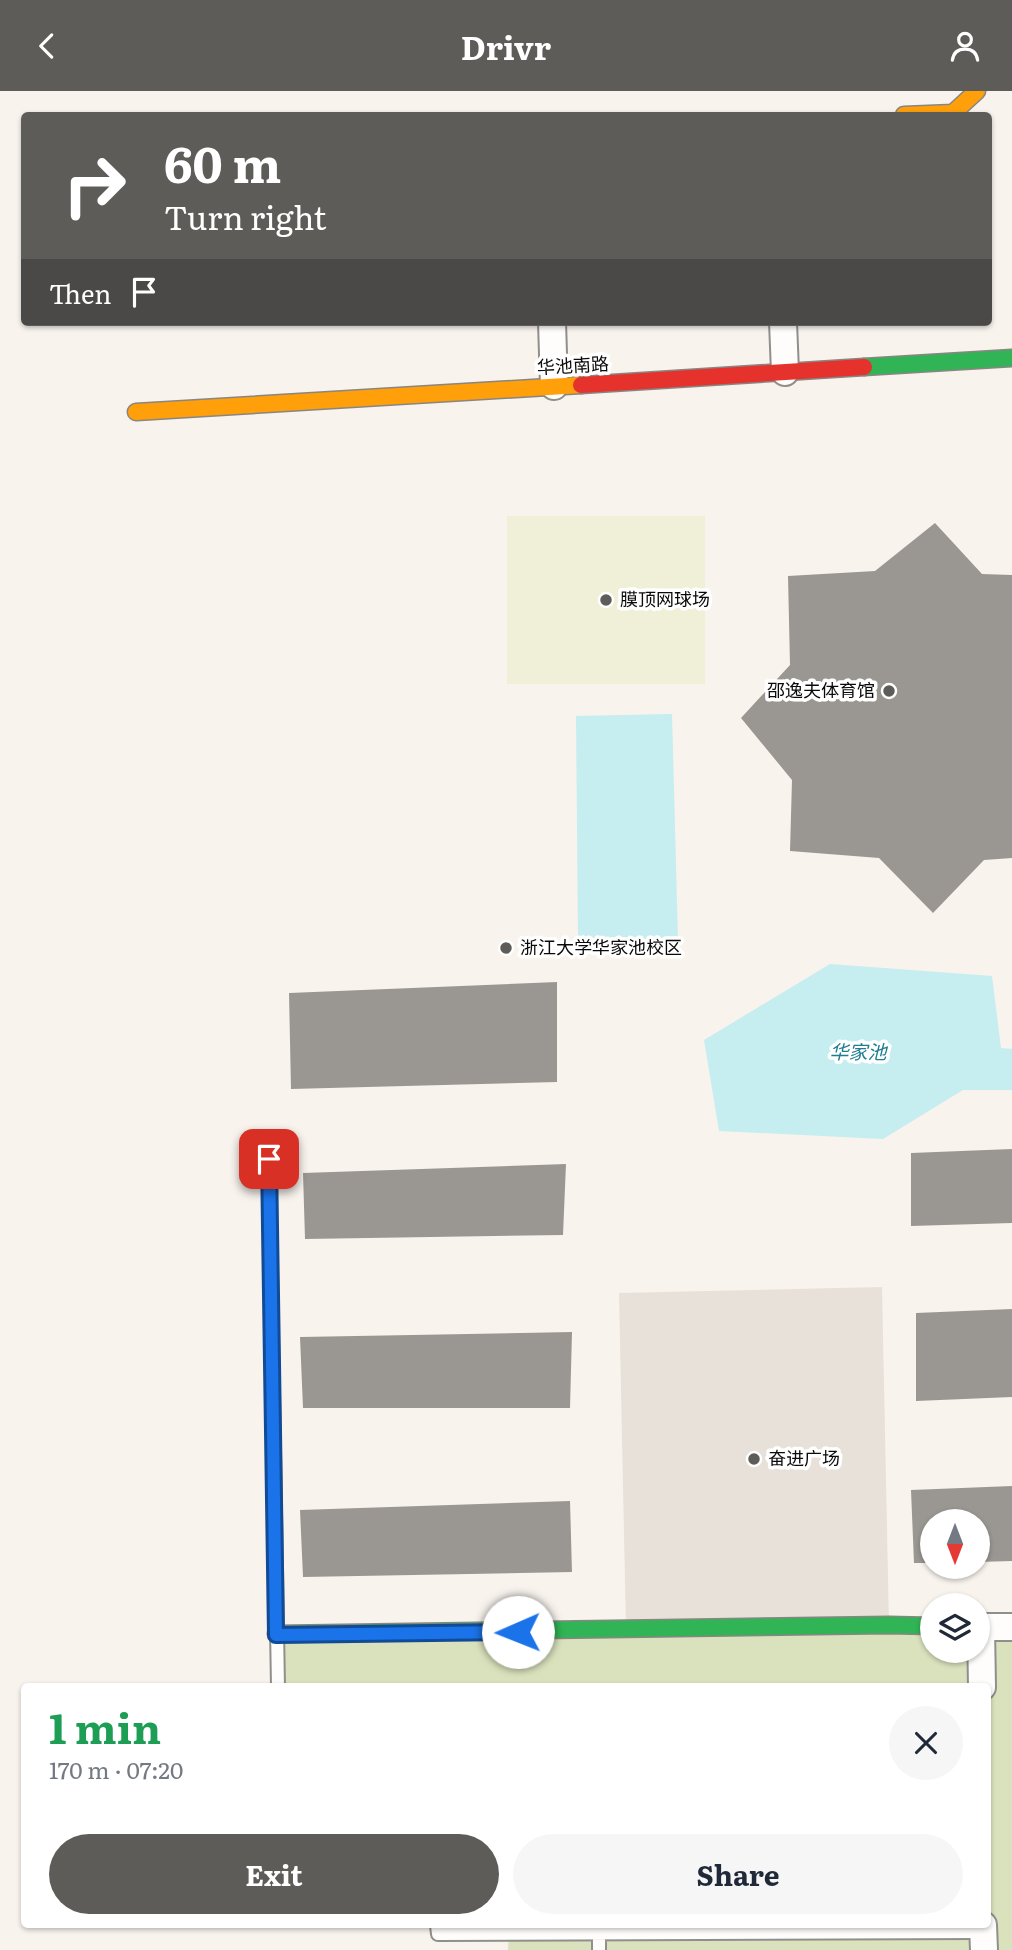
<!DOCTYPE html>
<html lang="en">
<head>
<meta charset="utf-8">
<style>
  body { margin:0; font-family:Literata,"Noto Sans SC",serif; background:#f6f6f7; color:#1f2937; height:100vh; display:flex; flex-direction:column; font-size:26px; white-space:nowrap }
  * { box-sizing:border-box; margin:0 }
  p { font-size:23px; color:#747a83 }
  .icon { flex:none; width:38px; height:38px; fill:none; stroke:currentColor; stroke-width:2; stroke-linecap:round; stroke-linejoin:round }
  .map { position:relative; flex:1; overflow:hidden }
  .side { position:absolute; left:21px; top:1592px; width:970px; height:245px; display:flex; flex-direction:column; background:#fff; border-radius:7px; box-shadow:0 2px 5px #0004 }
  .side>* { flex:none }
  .guide { position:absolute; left:21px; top:21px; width:971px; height:214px; border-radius:7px; box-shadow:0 2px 5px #0004; background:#5d5c59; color:#fff; overflow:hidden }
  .needle { width:46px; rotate:180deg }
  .tools { position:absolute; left:920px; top:1418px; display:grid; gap:14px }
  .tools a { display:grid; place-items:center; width:70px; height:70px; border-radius:50%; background:#fff; box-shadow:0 2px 5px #0004; font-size:35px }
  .pin { position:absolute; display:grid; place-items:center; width:60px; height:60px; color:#fff; margin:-30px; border-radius:14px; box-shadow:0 4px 10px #0006 }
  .me { position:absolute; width:77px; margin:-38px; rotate:269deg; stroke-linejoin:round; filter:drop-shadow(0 0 5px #0008) }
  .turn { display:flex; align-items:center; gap:24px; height:147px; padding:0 28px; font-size:32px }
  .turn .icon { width:91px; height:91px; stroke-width:2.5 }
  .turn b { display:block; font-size:49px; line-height:60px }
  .then { display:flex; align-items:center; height:66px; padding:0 28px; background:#0003; gap:14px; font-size:26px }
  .round { display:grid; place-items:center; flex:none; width:74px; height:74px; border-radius:37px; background:#f6f6f7 }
  .overview { display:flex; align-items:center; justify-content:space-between; height:119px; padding:0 28px }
  h1 { font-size:42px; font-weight:700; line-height:52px; color:#1e9e55 }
  .action { display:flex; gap:14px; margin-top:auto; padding:14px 28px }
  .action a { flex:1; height:80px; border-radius:42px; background:#5d5c59; color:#fff; font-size:28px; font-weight:700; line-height:80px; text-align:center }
  .action a+a { background:#f6f6f7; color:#1f2937 }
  header { display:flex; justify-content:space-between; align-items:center; height:91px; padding:0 28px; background:#5d5c59; color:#fff; font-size:32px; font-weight:700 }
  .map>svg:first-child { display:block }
  .forest { fill:#dae2bd }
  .pitch { fill:#f0efd8 }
  .plaza { fill:#e8e1da }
  .water { fill:#c6edf0 }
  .building { fill:#9a9793 }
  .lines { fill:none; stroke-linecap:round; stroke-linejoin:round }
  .lane-casing { stroke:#918f8c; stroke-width:16 }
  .street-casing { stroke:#918f8c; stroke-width:30 }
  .fast-casing { stroke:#888683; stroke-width:19 }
  .slow-casing { stroke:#888683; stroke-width:19 }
  .jam-casing { stroke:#888683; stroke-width:19 }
  .lane { stroke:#fefdfc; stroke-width:12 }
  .street { stroke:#fefdfc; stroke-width:26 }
  .fast { stroke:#30b455; stroke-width:16 }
  .slow { stroke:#ff9f0a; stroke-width:16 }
  .jam { stroke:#e5322d; stroke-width:16 }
  .route-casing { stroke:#114b97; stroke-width:18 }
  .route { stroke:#1a73e8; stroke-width:12 }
  .poi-dot { fill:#5d5c59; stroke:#fff; stroke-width:2.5 }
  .labels { text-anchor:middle; stroke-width:7; stroke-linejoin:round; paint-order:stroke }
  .street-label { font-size:18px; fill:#0a0a0a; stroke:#fff }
  .poi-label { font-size:18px; fill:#0a0a0a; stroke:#fff; text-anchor:start }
  .water-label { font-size:19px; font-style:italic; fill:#1e7d91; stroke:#fff }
</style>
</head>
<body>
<header><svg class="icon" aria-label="back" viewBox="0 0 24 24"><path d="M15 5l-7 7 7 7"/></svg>Drivr<svg class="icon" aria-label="person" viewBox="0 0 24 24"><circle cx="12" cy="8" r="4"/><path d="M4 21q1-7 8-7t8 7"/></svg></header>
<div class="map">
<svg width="1012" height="1859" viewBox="0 0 1012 1859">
  <rect width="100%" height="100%" fill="#f8f3ed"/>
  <path class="forest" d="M1012,1536V1859H508L509,1842L438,1843L437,1834H987V1596H278L276,1543L933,1537V1559H978Z"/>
  <path class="pitch" d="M507,425H705V593H507Z"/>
  <path class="plaza" d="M882,1196L889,1534L626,1539L619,1202Z"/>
  <path class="water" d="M672,623L678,849H578L576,625Z
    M830,873L992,885L1001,957L1012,958V999H963L883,1048L719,1040L704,949Z"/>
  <path class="building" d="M935,432L982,483L1012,484V767L984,769L933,822L879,767L790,760L792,689L741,627L790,574L788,485L875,480Z
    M557,891V991L291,998L289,902Z
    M1012,1058V1132L911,1135V1062Z
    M566,1073L563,1144L305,1148L303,1082Z
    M1012,1218V1306L916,1310V1222Z
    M572,1241L570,1317H303L300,1246Z
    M1012,1395V1470L978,1471V1430H933V1472H914L911,1399Z
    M570,1410L572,1481L303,1486L300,1419Z"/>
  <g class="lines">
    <g class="lane-casing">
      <path id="lane" d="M269,1068L278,1596
        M437,1834L438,1843L983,1841
        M599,1841V1859"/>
    </g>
    <g class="street-casing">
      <path id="street" d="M552,231L554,295
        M783,231L785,281
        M978,1536H1012
        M981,1536L982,1596
        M983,1834L984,1859"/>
    </g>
    <g class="fast-casing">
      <path id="fast" d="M864,276L1012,267
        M276,1543L889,1534L933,1535"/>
    </g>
    <g class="slow-casing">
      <path id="slow" d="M904,24L953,22L977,0
        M136,321L581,294"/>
    </g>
    <g class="jam-casing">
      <path id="jam" d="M581,294L864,276"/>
    </g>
    <use href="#lane" class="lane"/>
    <use href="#street" class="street"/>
    <use href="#fast" class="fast"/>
    <use href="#slow" class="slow"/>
    <use href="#jam" class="jam"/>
  </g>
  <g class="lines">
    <g class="route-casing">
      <path id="route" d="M269,1068L276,1544L518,1541"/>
    </g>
    <use href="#route" class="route"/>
  </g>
  <g class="poi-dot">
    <circle cx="606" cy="509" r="7"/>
    <circle cx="889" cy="600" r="7"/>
    <circle cx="506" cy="857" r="7"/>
    <circle cx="754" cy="1368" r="7"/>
  </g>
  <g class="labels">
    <g class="street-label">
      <text transform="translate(573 275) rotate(-3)" y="6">华池南路</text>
    </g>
    <g class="poi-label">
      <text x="620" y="515">膜顶网球场</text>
      <text x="875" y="606" text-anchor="end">邵逸夫体育馆</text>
      <text x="520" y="863">浙江大学华家池校区</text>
      <text x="768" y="1374">奋进广场</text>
    </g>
    <g class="water-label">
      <text x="858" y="968">华家池</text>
    </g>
  </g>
</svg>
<div class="tools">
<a><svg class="needle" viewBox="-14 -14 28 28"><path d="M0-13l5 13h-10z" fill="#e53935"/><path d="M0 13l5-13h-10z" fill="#747a83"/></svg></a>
<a><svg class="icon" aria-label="layers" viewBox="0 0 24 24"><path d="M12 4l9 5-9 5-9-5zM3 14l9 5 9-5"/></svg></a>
</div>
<div class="pin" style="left:269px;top:1068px;background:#d93025"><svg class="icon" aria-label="arrive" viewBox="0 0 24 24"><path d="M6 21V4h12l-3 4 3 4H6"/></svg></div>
<svg class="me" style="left:518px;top:1541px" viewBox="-20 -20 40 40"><circle r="19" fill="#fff"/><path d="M0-13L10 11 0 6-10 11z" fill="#1a73e8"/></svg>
<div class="guide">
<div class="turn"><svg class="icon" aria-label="right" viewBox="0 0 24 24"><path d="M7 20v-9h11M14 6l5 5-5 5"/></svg><div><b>60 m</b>Turn right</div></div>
<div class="then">Then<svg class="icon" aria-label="arrive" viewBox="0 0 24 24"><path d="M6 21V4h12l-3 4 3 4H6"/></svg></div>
</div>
<section class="side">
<div class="overview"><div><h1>1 min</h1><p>170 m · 07:20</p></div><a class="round"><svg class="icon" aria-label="close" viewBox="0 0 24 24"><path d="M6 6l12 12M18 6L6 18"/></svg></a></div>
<div class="action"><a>Exit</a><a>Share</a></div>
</section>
</div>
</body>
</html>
